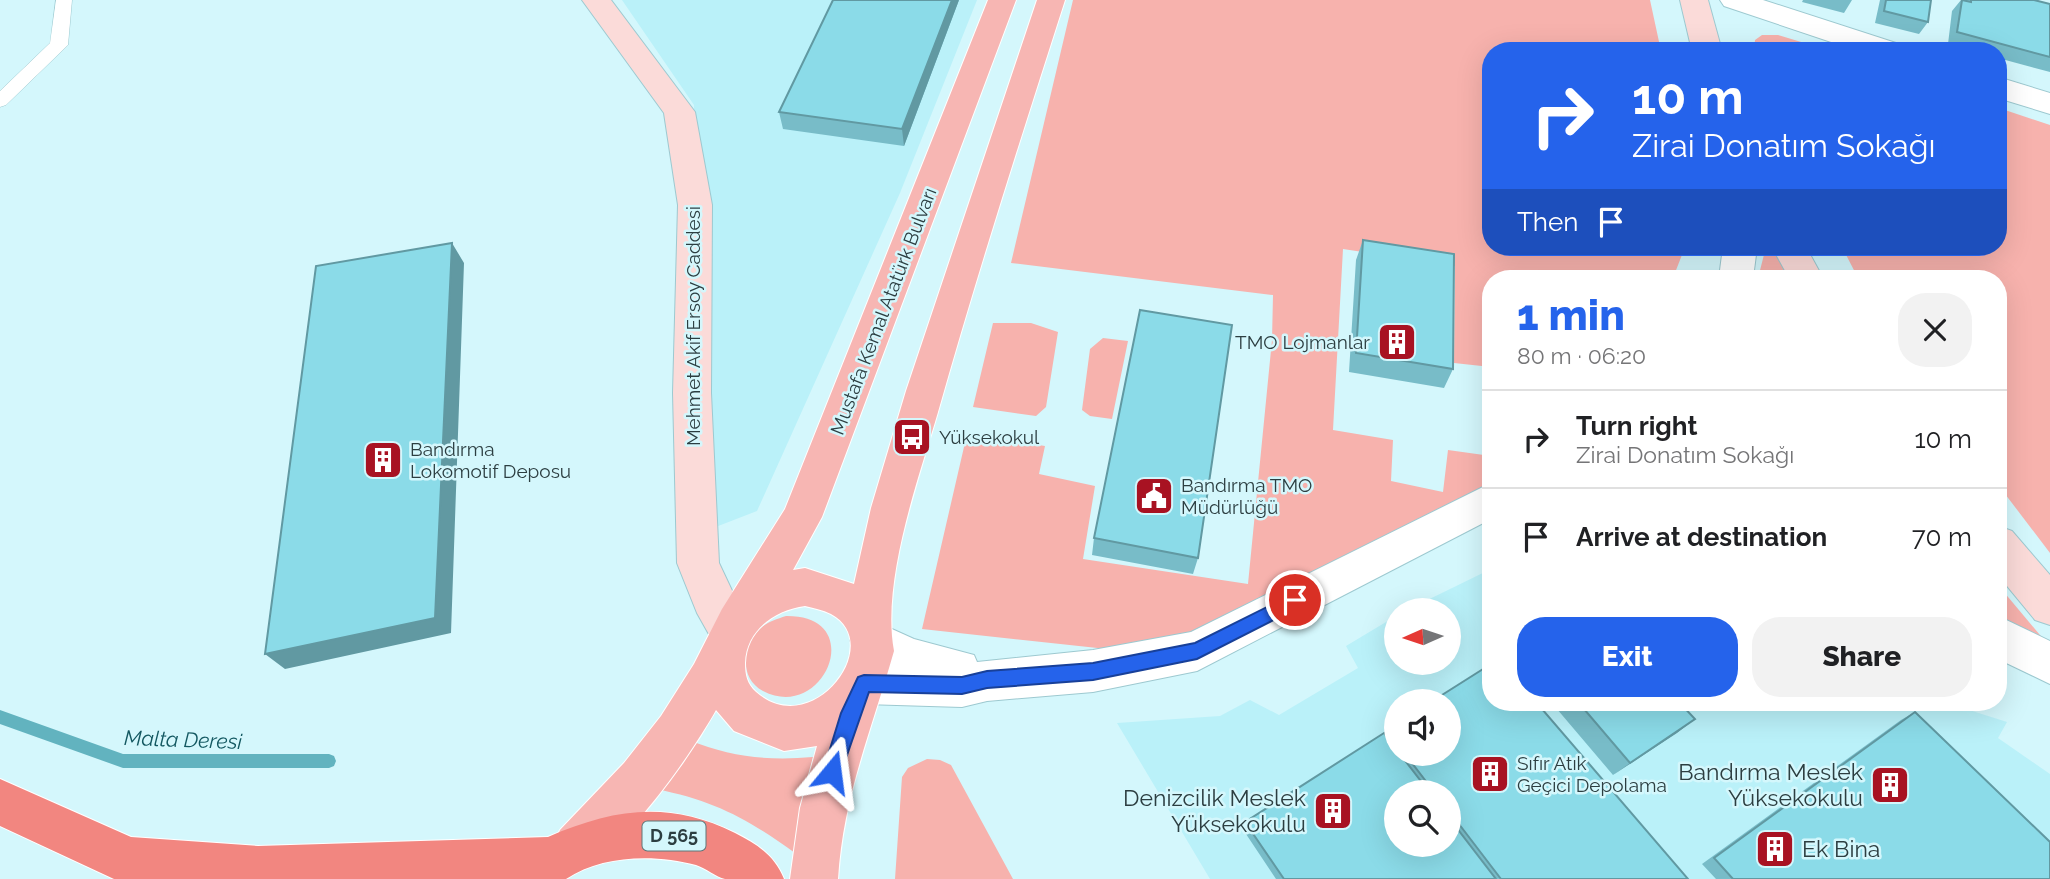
<!DOCTYPE html>
<html lang="en">
<head>
<meta charset="utf-8">
<style>
  body { margin:0; font-family:Raleway,sans-serif; background:#f2f2f2; color:#202124; height:100vh; display:flex; flex-direction:column; font-size:26px; white-space:nowrap }
  * { box-sizing:border-box; margin:0 }
  p { font-size:23px; color:#757577 }
  .icon { flex:none; width:38px; height:38px; fill:none; stroke:currentColor; stroke-width:2; stroke-linecap:round; stroke-linejoin:round }
  .map { position:relative; flex:1; overflow:hidden }
  .sheet { position:absolute; left:1482px; top:270px; width:525px; height:441px; display:flex; flex-direction:column; background:#fff; border-radius:28px; box-shadow:0 7px 28px #0002 }
  .sheet>* { flex:none }
  .top-card { position:absolute; left:1482px; top:42px; width:525px; height:214px; border-radius:28px; box-shadow:0 7px 28px #0002; background:#2563eb; color:#fff; overflow:hidden }
  .needle { width:46px; rotate:267deg }
  .tools { position:absolute; left:1384px; top:598px; display:grid; gap:14px }
  .tools a { display:grid; place-items:center; width:77px; height:77px; border-radius:50%; background:#fff; box-shadow:0 7px 28px #0002; font-size:35px }
  .pin { position:absolute; display:grid; place-items:center; width:60px; height:60px; color:#fff; margin:-30px; border:4px solid #fff; border-radius:50%; box-shadow:0 2px 7px #0007 }
  .me { position:absolute; width:77px; margin:-38px; rotate:16deg; stroke-linejoin:round; filter:drop-shadow(0 0 5px #0008) }
  .turn { display:flex; align-items:center; gap:24px; height:147px; padding:0 35px; font-size:32px }
  .turn .icon { width:91px; height:91px; stroke-width:2.5 }
  .turn b { display:block; font-size:49px; line-height:60px }
  .then { display:flex; align-items:center; height:66px; padding:0 35px; background:#0003; gap:14px; font-size:26px }
  .round { display:grid; place-items:center; flex:none; width:74px; height:74px; border-radius:28px; background:#f2f2f2 }
  .overview { display:flex; align-items:center; justify-content:space-between; height:119px; padding:0 35px }
  h1 { font-size:42px; font-weight:800; line-height:52px; color:#2563eb }
  .button { display:flex; gap:14px; margin-top:auto; padding:14px 35px }
  .button a { flex:1; height:80px; border-radius:28px; background:#2563eb; color:#fff; font-size:28px; font-weight:800; line-height:80px; text-align:center }
  .button a+a { background:#f2f2f2; color:#202124 }
  ul { padding:0; list-style:none }
  li { display:flex; align-items:center; gap:21px; height:98px; padding:0 35px; border-top:2px solid #e0e0e0 }
  li div { flex:1 }
  li b { display:block; font-size:26px }
  li em { font-style:normal }
  .map>svg:first-child { display:block }
  .built { fill:#baf1f9; fill-rule:evenodd }
  .green { fill:#f7b2ad }
  .lines { fill:none; stroke-linecap:round; stroke-linejoin:round }
  .stream { fill:#62b3bf; fill-rule:evenodd }
  .lane-casing { stroke:#9dc9d0; stroke-width:1 }
  .street-casing { stroke:#9dc9d0; stroke-width:2 }
  .secondary-casing { stroke:#9dc9d0; stroke-width:2 }
  .primary-casing { stroke:#fff; stroke-width:2 }
  .highway-casing { stroke:#fff; stroke-width:2 }
  .lane { fill:#fff; fill-rule:evenodd }
  .street { fill:#fff; fill-rule:evenodd }
  .secondary { fill:#fbdbd9; fill-rule:evenodd }
  .primary { fill:#f7b6b3; fill-rule:evenodd }
  .highway { fill:#f28680; fill-rule:evenodd }
  .wall { fill:#78bcc8; fill-rule:evenodd }
  .shaded-wall { fill:#6199a2 }
  .building { fill:#8bdbe8; stroke:#6199a2; stroke-width:2 }
  .route { fill:#2563eb; stroke:#184099; stroke-width:2 }
  .labels { text-anchor:middle; stroke-width:5; stroke-linejoin:round; paint-order:stroke }
  .shield { fill:#d4f7fc; stroke:#5e7679; stroke-width:2 }
  .shield-label { font-size:18px; font-weight:bold; fill:#2c3e41 }
  .street-label { font-size:19px; fill:#2c3e41; stroke:#d4f7fc }
  .poi-label { font-size:19px; fill:#2c3e41; stroke:#d4f7fc; text-anchor:start }
  .water-label { font-size:21px; font-style:italic; fill:#135861; stroke:#d4f7fc }
  .near-poi-label { font-size:23px; fill:#2c3e41; stroke:#d4f7fc; text-anchor:end }
</style>
</head>
<body>
<div class="map">
<svg width="2050" height="879" viewBox="0 0 2050 879">
  <rect width="100%" height="100%" fill="#d4f7fc"/>
  <path class="built" d="M622,0H977L900,193L757,511L695,535L694,105Z
    M1491,569V702H1944L2007,722L1998,738L2050,774V879H1210L1117,723L1220,716L1250,700L1279,715L1358,668L1346,646L1396,616V663H1449V611H1405ZM1396,702H1449V754H1396ZM1396,793H1449V845H1396Z"/>
  <path class="green" d="M1073,0H1650L1661,51H1491V247H1685L1673,278H1491V367L1454,363L1455,266L1343,249L1333,430L1393,440L1391,481L1443,492L1448,450L1491,456V485L1244,610L1144,653L922,629L967,434L1045,446L1039,474L1095,486L1083,559L1248,584L1272,340L1273,295L1011,263Z
    M1762,35H1778L1831,51H1754L1755,40Z
    M1999,108L2050,125V553L1999,486L1998,278H1858L1842,247H1998Z
    M1766,247H1776L1792,278H1758Z
    M993,323H1031L1058,332L1046,407L1036,416L973,407Z
    M1103,338L1128,341L1112,419L1090,416L1082,410L1090,349Z
    M1998,585L2050,647L1999,618Z
    M786,616C869,615 824,723 763,691C738,678 742,642 762,627C769,621 777,619 786,616Z
    M689,740C731,757 768,761 813,757L795,853C746,818 715,801 656,789Z
    M927,759L940,760L951,765L1013,879H895L902,777L908,768Z"/>
  <g class="lines">
    <path class="stream" d="M0,710L123,754H329L334,756L336,761L334,766L329,768H123L0,724Z"/>
    <g class="lane-casing">
      <path id="lane" d="M56,0H72L68,45L6,105L0,107V91L50,43Z"/>
    </g>
    <g class="street-casing">
      <path id="street" d="M1720,0H1763L1899,44L1904,51H1858L1724,6Z
        M1998,77L2050,93V114L1998,98Z
        M1723,247H1757L1753,278H1719Z
        M1491,483V519L1197,671L1093,692L987,701L962,707L864,704L848,698L842,683L848,668L871,662L857,654L850,640L857,626L872,620L914,639L974,655L977,662L1093,650L1191,632Z
        M1998,616L2050,641V684L1998,659Z"/>
    </g>
    <g class="secondary-casing">
      <path id="secondary" d="M582,0H611L695,112L712,205L711,393L719,563L751,631L745,645L730,651L715,645L697,613L677,563L673,393L678,205L664,113Z
        M1680,0H1708L1722,51H1692Z
        M1772,247H1806L1823,278H1789Z
        M1998,526L2012,531L2050,575V625L2035,620L1998,575Z"/>
    </g>
    <g class="primary-casing">
      <path id="primary" d="M988,0H1016L822,517L793,570L805,568L854,584L871,508L906,391L1037,0H1065C1021,137 977,274 938,412C918,480 881,582 894,651C872,729 843,796 838,879H790L800,808L817,746L784,751L734,731L716,710C690,756 624,851 577,871L560,864L553,847L560,830L624,763L661,716L694,664L722,609L785,509ZM805,606C813,608 823,610 831,614C887,644 812,742 756,692C747,684 745,675 745,663C746,630 775,610 805,606Z"/>
    </g>
    <g class="highway-casing">
      <path id="highway" d="M0,779L131,837L258,846L548,837C613,809 668,800 735,833C757,844 775,856 784,879C765,879 743,879 725,879C716,877 706,868 696,865C655,854 602,855 566,879H114L0,826Z"/>
    </g>
    <use href="#lane" class="lane"/>
    <use href="#street" class="street"/>
    <use href="#secondary" class="secondary"/>
    <use href="#primary" class="primary"/>
    <use href="#highway" class="highway"/>
  </g>
  <path class="wall" d="M959,0L904,146L783,129L779,112Z
    M1803,0H1852L1844,13L1802,2Z
    M1880,0H1931L1928,22L1919,34L1875,23Z
    M1961,0H2034L2050,4V72L1998,58V51H1971L1948,44L1952,11Z
    M1363,240L1453,369L1444,388L1349,372L1356,260Z
    M1094,538L1198,558L1193,574L1092,555Z
    M1551,702H1679L1695,719L1613,775Z
    M1915,712L2050,879H1716L1702,864L1901,720Z
    M1396,723V754H1449L1688,879H1276L1242,828L1245,822L1384,733L1386,730ZM1396,793H1449V845Z"/>
  <path class="shaded-wall" d="M952,0H959L904,146L902,129Z
    M452,243L464,263L451,633L285,669L265,654Z
    M1695,719L1677,733L1613,775L1630,763Z"/>
  <path class="building" d="M833,0H952L902,129L779,112Z
    M1886,0H1931L1928,22L1884,11Z
    M1962,0L1971,2V0H2034L2050,4V57L1957,32Z
    M1363,240L1454,254L1453,369L1356,353Z
    M452,243L435,618L265,654L316,266Z
    M1140,310L1232,325L1198,558L1094,538Z
    M1491,664V702H1536L1688,879H1501L1449,811V793H1435L1405,754H1449V702H1431Z
    M1578,702H1679L1695,719L1630,763Z
    M1915,712L2050,842V879H1733L1714,858Z
    M1396,723V743L1386,730Z
    M1384,733L1396,749V754H1400L1430,793H1396V845H1449V818L1496,879H1284L1245,822Z"/>
  <path class="route" d="M1295,593L1301,595L1304,600L1301,606L1197,659L1093,680L987,688L962,694L869,692L839,778L832,781L826,778L823,772L841,713L858,677L864,675L962,677L987,671L1093,663L1195,643Z"/>
  <defs>
    <g id="building-square" transform="scale(2.0125)"><rect x="-9" y="-9" width="18" height="18" rx="4" fill="#a81222" stroke="#d4f7fc"/><path d="M-4-6H4V6H1V3H-1V6H-4ZM-2.5-4.3h1.7v1.8h-1.7ZM.8-4.3h1.7v1.8H.8ZM-2.5-1h1.7V.8h-1.7ZM.8-1h1.7V.8H.8Z" fill="#fff"/></g>
    <g id="bus-square" transform="scale(2.0125)"><rect x="-9" y="-9" width="18" height="18" rx="4" fill="#a81222" stroke="#d4f7fc"/><path d="M-5-6H5V4H4V6H2V4H-2V6H-4V4H-5ZM-3.5-4V0h7V-4ZM-3.5 1.2v1.5H-2V1.2ZM2 1.2v1.5H3.5V1.2Z" fill="#fff"/></g>
    <g id="civic-square" transform="scale(2.0125)"><rect x="-9" y="-9" width="18" height="18" rx="4" fill="#a81222" stroke="#d4f7fc"/><path d="M-.6-6.5H3V-4.5H.6V-3L4-1V1h2V6H-6V1h2V-1L-.6-3ZM-1.2 2.5V6h2.4V2.5Z" fill="#fff"/></g>
  </defs>
  <g fill-rule="evenodd">
    <use href="#building-square" x="1397" y="342"/>
    <use href="#bus-square" x="912" y="437"/>
    <use href="#building-square" x="383" y="460"/>
    <use href="#civic-square" x="1154" y="496"/>
    <use href="#building-square" x="1490" y="774"/>
    <use href="#building-square" x="1890" y="785"/>
    <use href="#building-square" x="1333" y="811"/>
    <use href="#building-square" x="1775" y="849"/>
  </g>
  <g class="labels">
    <rect class="shield" x="642.5" y="821.5" width="63" height="29" rx="5"/>
    <g class="shield-label">
      <text x="674" y="842">D 565</text>
    </g>
    <g class="street-label">
      <text transform="translate(883 311) rotate(-69)" y="7">Mustafa Kemal Atatürk Bulvarı</text>
      <text transform="translate(693 326) rotate(-90)" y="7">Mehmet Akif Ersoy Caddesi</text>
    </g>
    <g class="poi-label">
      <text x="1370" y="349" text-anchor="end">TMO Lojmanlar</text>
      <text x="939" y="444">Yüksekokul</text>
      <text x="410" y="456">Bandırma<tspan x="410" dy="22">Lokomotif Deposu</tspan></text>
      <text x="1181" y="492">Bandırma TMO<tspan x="1181" dy="22">Müdürlüğü</tspan></text>
      <text x="1517" y="770">Sıfır Atık<tspan x="1517" dy="22">Geçici Depolama</tspan></text>
    </g>
    <g class="water-label">
      <text transform="translate(183 740) rotate(2)" y="7">Malta Deresi</text>
    </g>
    <g class="near-poi-label">
      <text x="1863" y="780">Bandırma Meslek<tspan x="1863" dy="26">Yüksekokulu</tspan></text>
      <text x="1306" y="806">Denizcilik Meslek<tspan x="1306" dy="26">Yüksekokulu</tspan></text>
      <text x="1802" y="857" text-anchor="start">Ek Bina</text>
    </g>
  </g>
</svg>
<div class="tools">
<a><svg class="needle" viewBox="-14 -14 28 28"><path d="M0-13l5 13h-10z" fill="#e53935"/><path d="M0 13l5-13h-10z" fill="#757577"/></svg></a>
<a><svg class="icon" aria-label="sound" viewBox="0 0 24 24"><path d="M4 9h4l5-4v14l-5-4H4zM17 9q2 3 0 6"/></svg></a>
<a><svg class="icon" aria-label="search" viewBox="0 0 24 24"><circle cx="10" cy="10" r="6"/><path d="M15 15l6 6"/></svg></a>
</div>
<div class="pin" style="left:1295px;top:600px;background:#d93025"><svg class="icon" aria-label="arrive" viewBox="0 0 24 24"><path d="M6 21V4h12l-3 4 3 4H6"/></svg></div>
<svg class="me" style="left:832px;top:772px" viewBox="-20 -20 40 40"><path d="M0-17L14 15 0 8-14 15z" fill="#2563eb" stroke="#fff" stroke-width="4"/></svg>
<div class="top-card">
<div class="turn"><svg class="icon" aria-label="right" viewBox="0 0 24 24"><path d="M7 20v-9h11M14 6l5 5-5 5"/></svg><div><b>10 m</b>Zirai Donatım Sokağı</div></div>
<div class="then">Then<svg class="icon" aria-label="arrive" viewBox="0 0 24 24"><path d="M6 21V4h12l-3 4 3 4H6"/></svg></div>
</div>
<section class="sheet">
<div class="overview"><div><h1>1 min</h1><p>80 m · 06:20</p></div><a class="round"><svg class="icon" aria-label="close" viewBox="0 0 24 24"><path d="M6 6l12 12M18 6L6 18"/></svg></a></div>
<ul>
<li><svg class="icon" aria-label="right" viewBox="0 0 24 24"><path d="M7 20v-9h11M14 6l5 5-5 5"/></svg><div><b>Turn right</b><p>Zirai Donatım Sokağı</p></div><em>10 m</em></li>
<li><svg class="icon" aria-label="arrive" viewBox="0 0 24 24"><path d="M6 21V4h12l-3 4 3 4H6"/></svg><div><b>Arrive at destination</b></div><em>70 m</em></li>
</ul>
<div class="button"><a>Exit</a><a>Share</a></div>
</section>
</div>
</body>
</html>
